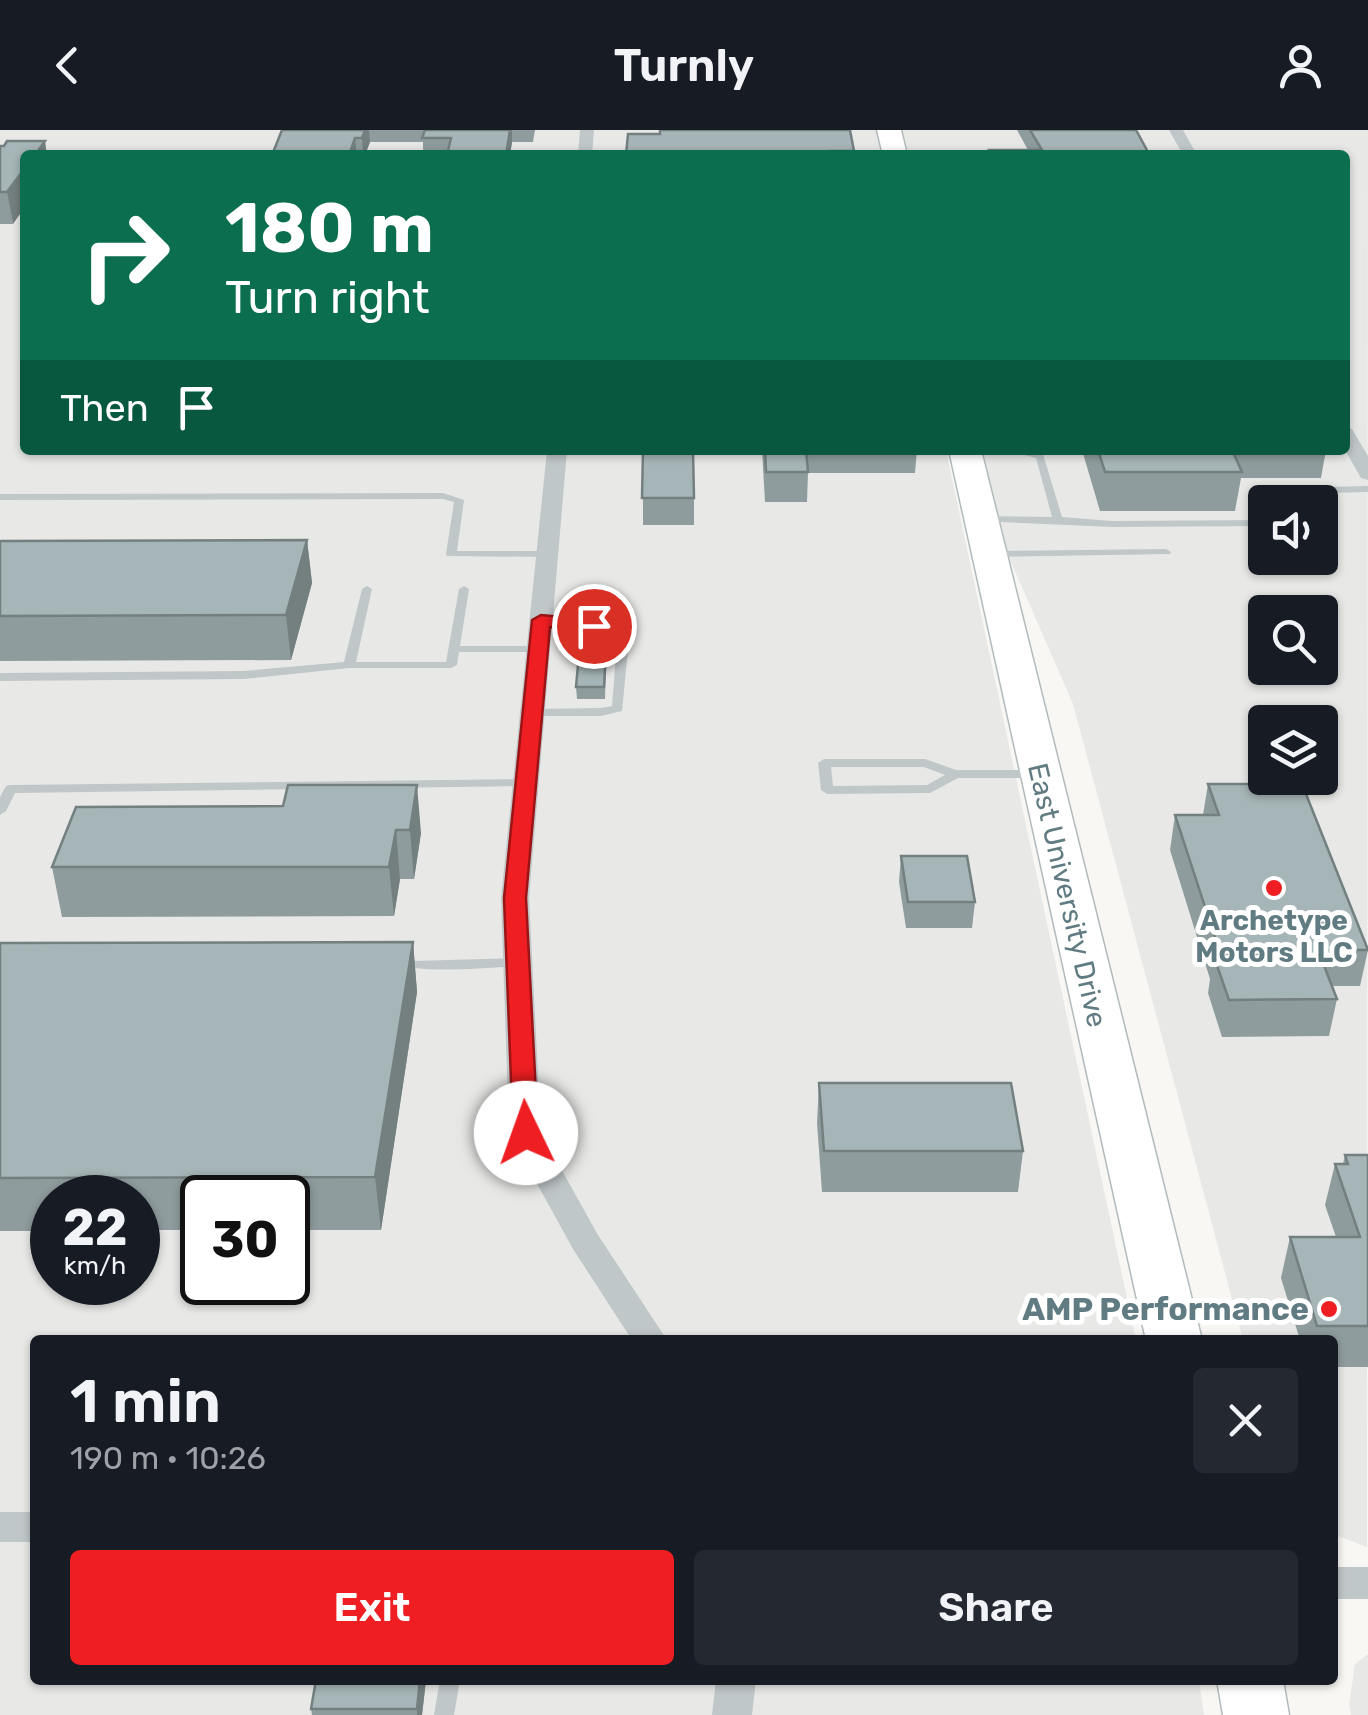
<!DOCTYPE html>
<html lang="en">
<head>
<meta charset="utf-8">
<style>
  body { margin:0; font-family:Rubik,sans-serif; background:#242831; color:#f1f3f6; height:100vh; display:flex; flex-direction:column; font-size:38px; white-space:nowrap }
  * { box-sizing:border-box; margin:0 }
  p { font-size:32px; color:#9ea1a6 }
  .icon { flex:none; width:55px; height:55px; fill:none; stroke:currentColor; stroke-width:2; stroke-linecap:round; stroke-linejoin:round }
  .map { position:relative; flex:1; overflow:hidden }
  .side { position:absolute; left:30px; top:1205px; width:1308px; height:350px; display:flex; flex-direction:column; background:#171b24; border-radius:10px; box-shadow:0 2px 8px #0004 }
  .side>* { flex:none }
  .guide { position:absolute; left:20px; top:20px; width:1330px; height:305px; border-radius:10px; box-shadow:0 2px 8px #0004; background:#0b6e4f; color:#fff; overflow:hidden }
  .fabs { position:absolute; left:1248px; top:355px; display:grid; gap:20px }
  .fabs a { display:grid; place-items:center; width:90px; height:90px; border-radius:10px; background:#171b24; box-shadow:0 2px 8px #0004; font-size:50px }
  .speed { position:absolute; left:30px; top:1045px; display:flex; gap:20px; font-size:50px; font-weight:700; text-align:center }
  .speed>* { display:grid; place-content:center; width:130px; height:130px; border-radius:50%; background:#171b24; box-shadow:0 2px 8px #0004; line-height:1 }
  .speed small { font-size:25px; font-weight:400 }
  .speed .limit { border:5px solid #111; border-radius:15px; background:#fff; color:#111 }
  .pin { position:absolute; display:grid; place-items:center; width:85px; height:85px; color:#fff; margin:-42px; border:5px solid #fff; border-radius:50%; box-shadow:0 2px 10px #0007 }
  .me { position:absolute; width:110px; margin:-55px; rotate:357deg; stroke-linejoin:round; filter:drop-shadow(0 0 8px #0008) }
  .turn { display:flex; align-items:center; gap:35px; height:210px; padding:0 40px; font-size:45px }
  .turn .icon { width:130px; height:130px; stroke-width:2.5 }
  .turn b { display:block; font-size:70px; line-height:85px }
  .then { display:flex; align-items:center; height:95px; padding:0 40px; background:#0003; gap:20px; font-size:38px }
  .round { display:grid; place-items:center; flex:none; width:105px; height:105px; border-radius:10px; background:#242831 }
  .summary { display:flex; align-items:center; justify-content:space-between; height:170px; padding:0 40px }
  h1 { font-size:60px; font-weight:600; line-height:75px }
  .primary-button { display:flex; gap:20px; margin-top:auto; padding:20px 40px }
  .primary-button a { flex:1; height:115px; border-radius:10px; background:#ee1e22; color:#fff; font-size:40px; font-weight:600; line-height:115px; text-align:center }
  .primary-button a+a { background:#242831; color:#f1f3f6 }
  header { display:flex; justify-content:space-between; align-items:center; height:130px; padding:0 40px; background:#171b24; font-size:45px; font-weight:600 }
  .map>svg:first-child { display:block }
  .built { fill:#e8e9e7; fill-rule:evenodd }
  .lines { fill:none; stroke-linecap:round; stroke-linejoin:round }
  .primary-casing { stroke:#b1babc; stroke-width:3 }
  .lane { fill:#c0c7c9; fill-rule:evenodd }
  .street { fill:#c0c7c9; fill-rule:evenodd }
  .primary { fill:#fff; fill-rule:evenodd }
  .wall { fill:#8f9c9d }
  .shaded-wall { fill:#747f80 }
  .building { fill:#a6b5b7; stroke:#747f80; stroke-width:2.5 }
  .route { fill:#ee1e22; stroke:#9b1416; stroke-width:2.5 }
  .poi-dot { fill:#ee1e22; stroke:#fff; stroke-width:4 }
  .labels { text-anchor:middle; stroke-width:10; stroke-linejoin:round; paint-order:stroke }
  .street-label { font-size:28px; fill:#607b81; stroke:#fff }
  .poi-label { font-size:28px; font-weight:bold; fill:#607b81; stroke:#fff }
  .near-poi-label { font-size:32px; font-weight:bold; fill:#607b81; stroke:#fff; text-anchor:end }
</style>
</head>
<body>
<header><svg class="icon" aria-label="back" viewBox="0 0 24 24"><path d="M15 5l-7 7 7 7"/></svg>Turnly<svg class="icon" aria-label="person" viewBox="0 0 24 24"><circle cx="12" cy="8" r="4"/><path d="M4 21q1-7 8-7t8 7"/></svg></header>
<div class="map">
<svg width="1368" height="1585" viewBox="0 0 1368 1585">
  <rect width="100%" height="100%" fill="#f8f7f4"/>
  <path class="built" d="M0,0H1368L1367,1417L1333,1404L1332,1210H1243L1073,574L962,320H1345V25H25V320H946L1136,1210H35V1550H1199L1204,1585H0ZM1265,372H1320V428H1265ZM1265,482H1320V538H1265ZM1265,592H1320V648H1265ZM52,1068H138V1152H52ZM202,1068H288V1152H202Z
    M1368,1524V1585H1351L1349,1575L1355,1534Z"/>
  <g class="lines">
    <g class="primary-casing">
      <path id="primary" d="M877,0H901L907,25H883Z
        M949,320H981L1202,1210H1146Z
        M1217,1550H1283L1289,1585H1223Z"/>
    </g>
    <path class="lane" d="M1006,320H1025L1043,324L1062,387L1112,391L1265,390V396L1112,397L977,391L976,389L981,386L1052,387L1036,328Z
      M1368,356V362L1324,363L1312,372H1301L1321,357Z
      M443,363L464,370L457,421H547L552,424L547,427L447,426L446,424L454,372L443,369L0,370V364Z
      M1166,419L1171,422L1170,424L990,427L985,424L990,421Z
      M367,456L372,459L356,532H446L459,459L464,456L469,459L460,516H538L544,519L538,522H459L457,535L451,538H349L244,549L0,551V543L244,541L344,532L362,459Z
      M541,487L594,493L627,508L629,510L622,581L601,586H528L526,583L528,580L532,579L601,578L612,576L617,512L591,499L537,492L535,490Z
      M824,629H925L956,640H1039L1045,644L1039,648H958L930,663L827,664L821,660L818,633ZM831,637H924L945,645L927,655L833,656Z
      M526,649L532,653L530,656L15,663L6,681L0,685V667L6,656L10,655Z
      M399,827L413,831L518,828L525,832L518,836C488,837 414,846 392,831L394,828Z
      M440,1550H460L454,1585H434Z"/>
    <path class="street" d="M580,0H594L592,25H578Z
      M1169,0H1183L1197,25H1183Z
      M1345,297L1352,299L1368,326V350L1361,348L1345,320Z
      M547,320H567L529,768L541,1003L598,1105L667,1210H632L573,1119L509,1003L501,768Z
      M0,1382H35V1412H0Z
      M1332,1437H1368V1469H1332Z
      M716,1550H756L752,1585H712Z"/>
    <use href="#primary" class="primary"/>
  </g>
  <path class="wall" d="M282,0H535L533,12H512L510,25H423V12H370L365,25H272Z
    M1017,0H1136L1148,22L1147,25H988L989,20H1028Z
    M0,16L13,94H0Z
    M854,21V25H626Z
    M643,320L694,368V395H643Z
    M762,320H917L915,343H808L807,372H765Z
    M1082,320H1326L1321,348H1241L1235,381H1100Z
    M307,410L312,453L291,530L0,531V411Z
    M607,502L605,569H577L576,557Z
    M1208,654L1368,820L1360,856H1332L1337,869L1329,906L1222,907L1208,863L1210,849L1170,720L1175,685H1203Z
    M283,676L421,703L414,749H400L394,786L62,787L52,737Z
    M901,726L975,772L972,798H906L899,752Z
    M413,812L417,862L381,1100H288V1068H202V1100H138V1068H52V1101H0V813Z
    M819,953L1023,1021L1018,1062H822L817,993Z
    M1345,1025H1368V1237H1332V1210H1300L1281,1148L1290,1107H1336L1325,1075L1335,1034H1343Z
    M316,1550H426L422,1585H312L311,1579Z"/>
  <path class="shaded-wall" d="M365,0H369L370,12L365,25H363L362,8Z
    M510,0H512V12L510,25H506Z
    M355,8L357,25H349Z
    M45,11L47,25H35Z
    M25,38V77L13,94L7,62Z
    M307,410L312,453L291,530L286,485Z
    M417,655L421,703L414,749L410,700Z
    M396,700L400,749L394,786L389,737Z
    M413,812L417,862L381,1100L375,1047Z
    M420,1550H426L422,1585H417V1579Z"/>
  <path class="building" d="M282,0H365L362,8H355L349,25H272Z
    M425,0H510L506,25H447L451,8H422Z
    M660,0H850L854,21H828V25H626L628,4H660Z
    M1030,0H1136L1148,22H1123L1125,25H991L989,20H1042Z
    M7,11H45L35,25H25V38L7,62H0V16H4Z
    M643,320H693L694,368H642Z
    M765,320H806L808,342H766Z
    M1098,320H1232L1242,342H1105Z
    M307,410L286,485L0,486V411Z
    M581,502H607L604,557H576Z
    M1208,654H1302L1368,820H1318L1337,869L1229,870L1214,827L1221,826L1175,685H1219Z
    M288,655H417L410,700H396L389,737H52L76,677L283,676Z
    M901,726H967L975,772H908Z
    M413,812L375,1047L0,1048V813Z
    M819,953H1011L1023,1021H824Z
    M1345,1025H1368V1196H1317L1290,1107H1360L1335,1034H1348Z
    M316,1550H420L417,1579H311Z"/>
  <path class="route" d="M541,485L594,490L603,496L594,501L550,497L526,768L538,1003L526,1011L513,1003L504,768L532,490Z"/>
  <g class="poi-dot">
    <circle cx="1274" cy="758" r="10"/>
    <circle cx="1329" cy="1179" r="10"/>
  </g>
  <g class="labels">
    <g class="street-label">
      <text transform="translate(1068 765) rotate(77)" y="10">East University Drive</text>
    </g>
    <g class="poi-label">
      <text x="1274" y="800">Archetype<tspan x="1274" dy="32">Motors LLC</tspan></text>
    </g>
    <g class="near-poi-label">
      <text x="1309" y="1190">AMP Performance</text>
    </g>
  </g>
</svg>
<div class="fabs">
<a><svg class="icon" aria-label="sound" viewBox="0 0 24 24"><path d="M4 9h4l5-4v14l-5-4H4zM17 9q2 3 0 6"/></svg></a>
<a><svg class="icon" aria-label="search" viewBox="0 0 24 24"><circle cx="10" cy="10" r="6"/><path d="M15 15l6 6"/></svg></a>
<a><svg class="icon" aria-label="layers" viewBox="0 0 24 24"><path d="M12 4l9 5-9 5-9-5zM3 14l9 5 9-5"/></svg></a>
</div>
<div class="speed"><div>22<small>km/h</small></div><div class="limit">30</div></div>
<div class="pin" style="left:594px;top:496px;background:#d93025"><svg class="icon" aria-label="arrive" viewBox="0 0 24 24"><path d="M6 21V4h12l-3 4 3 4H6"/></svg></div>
<svg class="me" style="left:526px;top:1003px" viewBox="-20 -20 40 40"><circle r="19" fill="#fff"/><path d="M0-13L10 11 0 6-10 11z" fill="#ee1e22"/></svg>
<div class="guide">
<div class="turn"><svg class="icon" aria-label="right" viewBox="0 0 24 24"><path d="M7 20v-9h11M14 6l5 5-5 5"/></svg><div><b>180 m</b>Turn right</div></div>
<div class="then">Then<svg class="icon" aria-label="arrive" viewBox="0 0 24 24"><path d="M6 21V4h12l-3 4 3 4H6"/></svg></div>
</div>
<section class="side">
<div class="summary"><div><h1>1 min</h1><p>190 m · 10:26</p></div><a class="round"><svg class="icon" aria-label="close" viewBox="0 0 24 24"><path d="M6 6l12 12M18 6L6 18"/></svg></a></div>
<div class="primary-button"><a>Exit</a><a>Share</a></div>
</section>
</div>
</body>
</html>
